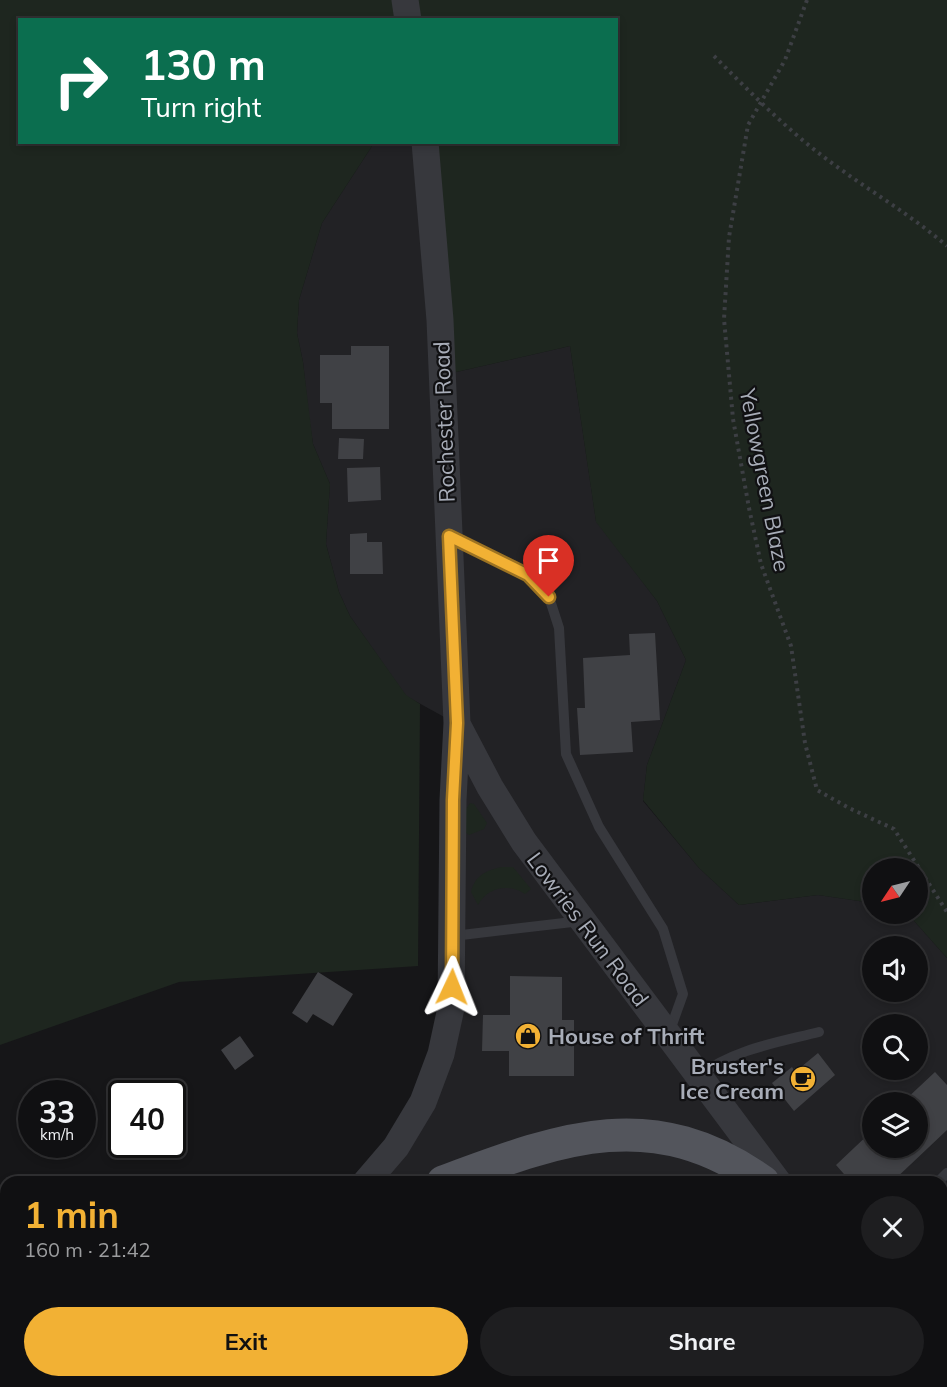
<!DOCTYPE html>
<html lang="en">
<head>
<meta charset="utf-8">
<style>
  body { margin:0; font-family:Mulish,sans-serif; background:#1e1e20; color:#f1f3f6; height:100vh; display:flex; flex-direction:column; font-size:22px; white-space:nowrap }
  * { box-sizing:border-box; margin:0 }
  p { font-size:20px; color:#9c9d9f }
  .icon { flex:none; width:33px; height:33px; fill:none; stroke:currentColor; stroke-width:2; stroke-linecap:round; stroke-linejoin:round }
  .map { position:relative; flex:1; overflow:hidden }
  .drawer { position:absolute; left:0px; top:1176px; width:948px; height:212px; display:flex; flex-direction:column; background:#101012; border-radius:18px 18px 0 0; box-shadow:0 3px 9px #0003,0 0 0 2px #303032 }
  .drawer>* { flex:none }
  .banner { position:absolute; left:18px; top:18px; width:600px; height:126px; border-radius:0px; box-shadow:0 3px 9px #0003,0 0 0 2px #303032; background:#0b6e4f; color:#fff; overflow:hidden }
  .needle { width:39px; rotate:235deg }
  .buttons { position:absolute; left:862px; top:858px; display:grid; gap:12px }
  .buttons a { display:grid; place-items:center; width:66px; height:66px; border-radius:50%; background:#101012; box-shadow:0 3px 9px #0003,0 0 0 2px #303032; font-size:30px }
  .speed { position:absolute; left:18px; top:1080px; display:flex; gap:12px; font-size:30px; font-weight:700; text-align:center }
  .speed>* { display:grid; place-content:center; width:78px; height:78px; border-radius:50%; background:#101012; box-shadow:0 3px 9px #0003,0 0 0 2px #303032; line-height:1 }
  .speed small { font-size:15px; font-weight:400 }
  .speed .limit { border:3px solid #111; border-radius:9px; background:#fff; color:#111 }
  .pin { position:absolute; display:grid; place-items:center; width:51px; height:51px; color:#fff; margin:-62px -26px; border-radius:50% 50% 50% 0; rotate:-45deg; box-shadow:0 0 6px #0007 }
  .pin .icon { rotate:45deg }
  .me { position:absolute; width:66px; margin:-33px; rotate:2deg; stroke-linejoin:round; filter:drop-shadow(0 0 4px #0008) }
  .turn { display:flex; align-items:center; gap:21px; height:126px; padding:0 24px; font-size:27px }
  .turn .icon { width:78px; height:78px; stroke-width:2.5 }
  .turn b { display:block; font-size:42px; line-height:51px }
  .round { display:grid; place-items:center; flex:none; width:63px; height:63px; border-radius:32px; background:#1e1e20 }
  .summary { display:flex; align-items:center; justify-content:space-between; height:102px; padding:0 24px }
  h1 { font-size:36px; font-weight:700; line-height:45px; color:#f2b134 }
  .action { display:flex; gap:12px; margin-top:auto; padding:12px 24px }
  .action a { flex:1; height:69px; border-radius:36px; background:#f2b134; color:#111; font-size:24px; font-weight:700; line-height:69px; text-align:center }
  .action a+a { background:#1e1e20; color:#f1f3f6 }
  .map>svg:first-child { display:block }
  .built { fill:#222225; fill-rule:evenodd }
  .green { fill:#1e261f }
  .building { fill:#404145 }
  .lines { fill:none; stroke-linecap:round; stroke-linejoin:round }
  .path { stroke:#3d3f44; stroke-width:4; stroke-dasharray:3 4.5; stroke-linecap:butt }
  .service { stroke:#37383d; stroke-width:10 }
  .tertiary { stroke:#37383d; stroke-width:27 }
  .primary { stroke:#53555c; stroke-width:33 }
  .route-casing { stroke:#9d7322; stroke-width:15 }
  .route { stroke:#f2b134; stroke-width:10 }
  .labels { text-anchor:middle; stroke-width:4.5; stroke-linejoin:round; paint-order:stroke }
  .street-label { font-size:22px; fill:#a8adb8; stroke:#111113 }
  .poi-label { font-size:22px; font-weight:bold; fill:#a8adb8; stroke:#111113; text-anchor:start }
</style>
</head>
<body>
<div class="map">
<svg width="947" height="1387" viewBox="0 0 947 1387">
  <rect width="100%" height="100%" fill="#161618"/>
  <path class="built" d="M374,143H425L443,375L570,346L596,521L657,601L686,660L647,765L643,801L699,868L739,905L818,895L873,903V914H908L947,958V1387H480L475,1382H942V1182H366L441,1054L457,724L406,696L350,616L339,592L326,544L330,484L313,444L309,417L303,362L297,333L299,300L322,223ZM873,946H918V992H873ZM873,1024H918V1070H873ZM873,1102H918V1148H873Z
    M6,1341V1382H216L215,1387H0V1343Z"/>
  <path class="green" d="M0,0H947V958L908,914H918V868H873V903L818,895L739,905L699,868L643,800L647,765L686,660L657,601L596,522L570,346L443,375L425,143L616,142V20H20V142L374,143L322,223L299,300L297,333L303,362L313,444L330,484L326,544L339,592L350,616L406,695L420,704L418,966L179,982L0,1045Z
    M470,803L474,804L487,823L484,829L469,835L465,832L466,809Z
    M502,867H513L531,889L525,894C509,883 487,887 478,905L471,892C475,875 487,870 502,867Z
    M216,1382H474L480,1387H215Z"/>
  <path class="building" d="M351,346H389V429H332V403H320V355H351Z
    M339,438L364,439L363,459H338Z
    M380,467L381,500L348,502L347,468Z
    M367,533V542H382L383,574H350V534Z
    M655,633L660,720L631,722L633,752L580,755L577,708H585L583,658L630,655L629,634Z
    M318,972L353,994L333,1026L313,1014L307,1023L292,1013Z
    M510,976L562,977V1020H574V1076H509V1051H482L483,1015H510Z
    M240,1036L254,1056L235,1070L221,1050Z
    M818,1053L835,1075L794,1111L772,1083L792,1067L795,1072Z
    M935,1072L947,1085V1130L892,1182H851L836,1165L873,1130V1148H918V1102H903Z
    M670,1382H795L801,1387H676Z"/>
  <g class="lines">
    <path class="path" d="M807,0L785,60L748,125L729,237L724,319L733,419L749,508L761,564L791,646L805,743L817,790L849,808L894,829L947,912
      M714,56C752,94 791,134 836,166C873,193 912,216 947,246
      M942,1230L947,1227"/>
    <path class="service" d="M452,538L528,575L549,597L559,628L566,754L599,827L663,929L683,994L669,1033
      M453,936L581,921
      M698,1076C735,1049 775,1043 819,1032
      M938,1182L947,1173"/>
    <path class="tertiary" d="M405,0L408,20
      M457,724L490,787L524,842L778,1182
      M366,1182L396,1147L423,1102L441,1054L451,1008L453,800L457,723L440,320L425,142"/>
    <path class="primary" d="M443,1182C559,1139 652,1102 763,1182
      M0,1343L6,1341
      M923,1382L926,1387"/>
  </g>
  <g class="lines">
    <g class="route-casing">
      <path id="route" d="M452,987L453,800L457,723L449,536L528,575L549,597"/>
    </g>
    <use href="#route" class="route"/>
  </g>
  <defs>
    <g id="shop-disc" transform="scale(1.35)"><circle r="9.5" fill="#f2b134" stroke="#111113"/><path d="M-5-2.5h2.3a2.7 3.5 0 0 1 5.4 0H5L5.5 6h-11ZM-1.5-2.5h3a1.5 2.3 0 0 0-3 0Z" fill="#111"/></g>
    <g id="cafe-disc" transform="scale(1.35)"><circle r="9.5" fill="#f2b134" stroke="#111113"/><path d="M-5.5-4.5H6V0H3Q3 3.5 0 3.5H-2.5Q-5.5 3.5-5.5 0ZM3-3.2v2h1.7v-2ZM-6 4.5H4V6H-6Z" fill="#111"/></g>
  </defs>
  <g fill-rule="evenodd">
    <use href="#shop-disc" x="528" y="1036"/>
    <use href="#cafe-disc" x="803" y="1079"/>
  </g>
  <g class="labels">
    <g class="street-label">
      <text transform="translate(444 422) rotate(-92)" y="8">Rochester Road</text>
      <text transform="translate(765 480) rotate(79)" y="8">Yellowgreen Blaze</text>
      <text transform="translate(588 929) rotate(53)" y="8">Lowries Run Road</text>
    </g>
    <g class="poi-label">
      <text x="548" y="1044">House of Thrift</text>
      <text x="784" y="1074" text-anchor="end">Bruster's<tspan x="784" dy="25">Ice Cream</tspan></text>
    </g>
  </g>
</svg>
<div class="buttons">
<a><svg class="needle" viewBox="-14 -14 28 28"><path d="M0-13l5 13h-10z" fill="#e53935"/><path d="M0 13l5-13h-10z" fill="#9c9d9f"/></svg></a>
<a><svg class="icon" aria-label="sound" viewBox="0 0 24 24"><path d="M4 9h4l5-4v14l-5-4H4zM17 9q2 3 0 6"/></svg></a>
<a><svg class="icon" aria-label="search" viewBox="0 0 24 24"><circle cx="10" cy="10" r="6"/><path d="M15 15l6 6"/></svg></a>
<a><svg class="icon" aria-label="layers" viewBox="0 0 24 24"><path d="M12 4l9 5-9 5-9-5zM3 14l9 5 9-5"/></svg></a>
</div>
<div class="speed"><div>33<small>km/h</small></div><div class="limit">40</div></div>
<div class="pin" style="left:549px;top:597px;background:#d93025"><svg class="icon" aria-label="arrive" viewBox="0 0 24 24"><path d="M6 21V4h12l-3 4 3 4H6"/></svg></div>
<svg class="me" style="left:452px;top:987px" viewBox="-20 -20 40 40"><path d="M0-17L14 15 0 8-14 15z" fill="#f2b134" stroke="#fff" stroke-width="4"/></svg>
<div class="banner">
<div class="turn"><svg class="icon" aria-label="right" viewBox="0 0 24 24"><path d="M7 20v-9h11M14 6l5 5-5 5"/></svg><div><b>130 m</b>Turn right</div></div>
</div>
<section class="drawer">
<div class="summary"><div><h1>1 min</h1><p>160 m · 21:42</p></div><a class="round"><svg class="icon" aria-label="close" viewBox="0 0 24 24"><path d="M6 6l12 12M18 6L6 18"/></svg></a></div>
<div class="action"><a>Exit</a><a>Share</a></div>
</section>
</div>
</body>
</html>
